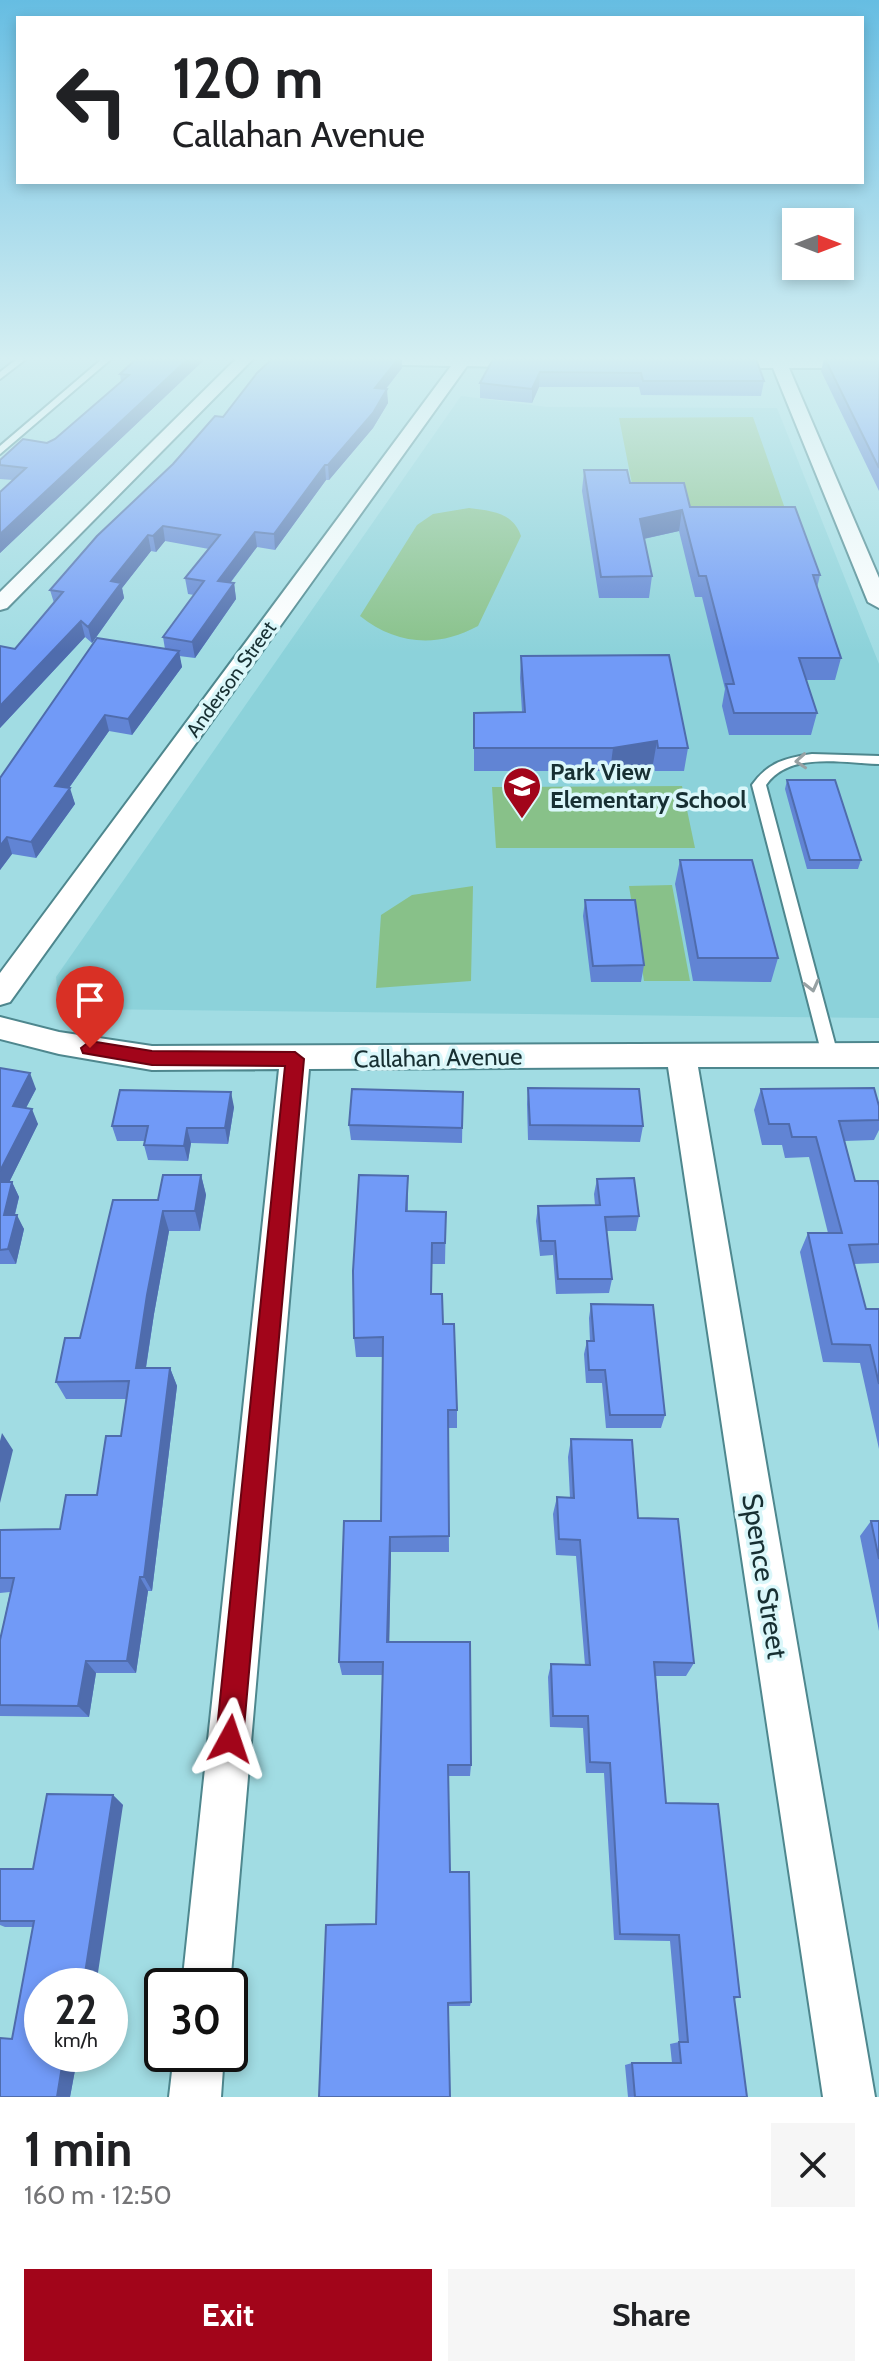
<!DOCTYPE html>
<html lang="en">
<head>
<meta charset="utf-8">
<style>
  body { margin:0; font-family:Cabin,sans-serif; background:#f6f6f6; color:#202124; height:100vh; display:flex; flex-direction:column; font-size:30px; white-space:nowrap }
  * { box-sizing:border-box; margin:0 }
  p { font-size:26px; color:#757577 }
  .icon { flex:none; width:44px; height:44px; fill:none; stroke:currentColor; stroke-width:2; stroke-linecap:round; stroke-linejoin:round }
  .map { position:relative; height:2097px; overflow:hidden }
  .drawer { display:flex; flex-direction:column; background:#fff; flex:1 }
  .drawer>* { flex:none }
  .banner { position:absolute; left:16px; top:16px; width:848px; height:168px; border-radius:0px; box-shadow:0 4px 12px #0003; background:#fff; color:#202124; overflow:hidden }
  .needle { width:52px; rotate:90deg }
  .fabs { position:absolute; left:782px; top:208px; display:grid; gap:16px }
  .fabs a { display:grid; place-items:center; width:72px; height:72px; border-radius:0px; background:#fff; box-shadow:0 4px 12px #0003; font-size:40px }
  .speed { position:absolute; left:24px; top:1968px; display:flex; gap:16px; font-size:40px; font-weight:700; text-align:center }
  .speed>* { display:grid; place-content:center; width:104px; height:104px; border-radius:50%; background:#fff; box-shadow:0 4px 12px #0003; line-height:1 }
  .speed small { font-size:20px; font-weight:400 }
  .speed .limit { border:4px solid #111; border-radius:12px; background:#fff; color:#111 }
  .pin { position:absolute; display:grid; place-items:center; width:68px; height:68px; color:#fff; margin:-82px -34px; border-radius:50% 50% 50% 0; rotate:-45deg; box-shadow:0 0 8px #0007 }
  .pin .icon { rotate:45deg }
  .me { position:absolute; width:88px; margin:-44px; rotate:5deg; stroke-linejoin:round; filter:drop-shadow(0 0 6px #0008) }
  .turn { display:flex; align-items:center; gap:28px; height:168px; padding:0 24px; font-size:36px }
  .turn .icon { width:104px; height:104px; stroke-width:2.5 }
  .turn b { display:block; font-size:56px; line-height:68px }
  .round { display:grid; place-items:center; flex:none; width:84px; height:84px; border-radius:0px; background:#f6f6f6 }
  .summary { display:flex; align-items:center; justify-content:space-between; height:136px; padding:0 24px }
  h1 { font-size:48px; font-weight:800; line-height:60px }
  .action { display:flex; gap:16px; margin-top:auto; padding:16px 24px }
  .action a { flex:1; height:92px; border-radius:0px; background:#a2051a; color:#fff; font-size:32px; font-weight:800; line-height:92px; text-align:center }
  .action a+a { background:#f6f6f6; color:#202124 }
  .map>svg:first-child { display:block }
  .built { fill:#8cd2da }
  .green { fill:#88c189 }
  .lines { fill:none; stroke-linecap:round; stroke-linejoin:round }
  .service-casing { stroke:#4e878e; stroke-width:4 }
  .minor-casing { stroke:#4e878e; stroke-width:4 }
  .service { fill:#fff; fill-rule:evenodd }
  .minor { fill:#fff; fill-rule:evenodd }
  .wall { fill:#6184d4 }
  .shaded-wall { fill:#4f6cad }
  .building { fill:#719af7; stroke:#4f6cad; stroke-width:2 }
  .oneway { stroke:#97a1a3 }
  .route { fill:#a2051a; stroke:#690311; stroke-width:2 }
  .labels { text-anchor:middle; stroke-width:7; stroke-linejoin:round; paint-order:stroke }
  .far-street-label { font-size:20px; fill:#172f32; stroke:#daf7fa }
  .poi-label { font-size:24px; font-weight:bold; fill:#172f32; stroke:#daf7fa; text-anchor:start }
  .street-label { font-size:24px; fill:#172f32; stroke:#daf7fa }
  .near-street-label { font-size:28px; fill:#172f32; stroke:#daf7fa }
</style>
</head>
<body>
<div class="map">
<svg width="879" height="2097" viewBox="0 0 879 2097">
  <rect width="100%" height="100%" fill="#a1dce3"/>
  <path class="built" d="M461,396L547,407L777,408L879,664V1018L86,1009L59,1006L56,977Z"/>
  <path class="green" d="M753,417L790,523L635,499L619,418Z
    M469,508C491,511 513,512 521,536L478,626C438,648 396,645 360,616L417,525L433,514Z
    M682,786L695,848H496L492,787Z
    M672,885L690,981H644L629,886Z
    M473,886L471,981L376,988L381,915L412,895Z"/>
  <g class="lines">
    <g class="service-casing">
      <path id="service" d="M17,359H26L0,379V372Z
        M102,359H111L0,454V446Z
        M812,754L879,756V764C843,763 789,751 766,785L838,1055L836,1059H824L822,1055L752,785C768,762 786,758 812,754Z"/>
    </g>
    <g class="minor-casing">
      <path id="minor" d="M236,359H253L7,608L0,610V592Z
        M351,359H535L541,363L533,368L467,366L10,1002L0,1005V973L451,366L359,364Z
        M879,359V368H789L879,578V608L868,602L773,368H717L709,363L715,359Z
        M0,1017L59,1032L152,1046L879,1043V1067H698L875,2097H823L668,1067L309,1069L230,1986H182L279,1069L152,1070L59,1054L0,1039Z
        M174,2054H224L221,2097H169Z"/>
    </g>
    <use href="#service" class="service"/>
    <use href="#minor" class="minor"/>
  </g>
  <path class="wall" d="M205,359L0,553V492L13,480L0,479V460L55,439L121,382L120,374Z
    M272,359H402V368L386,389L388,403L373,428L329,480H326L275,550L257,547L231,582L234,583L236,599L195,658L179,656L182,667L132,735L109,731L69,788L75,804L36,858L12,854L0,870V778L165,649L163,637L194,595L188,594L185,578L209,549L165,541L156,552L151,551L122,588L124,598L92,643L85,637L0,728V646L15,649L54,603L50,590L223,417Z
    M493,359L764,381L761,396L641,395L639,387H539L532,403L480,398V383Z
    M824,359H879V491L821,371Z
    M584,470L630,483L690,507L820,575L817,588L841,658L835,680H806L817,713L811,735H729L722,706L725,689L702,597H695L679,531L644,539L652,576L649,598H599L582,491Z
    M521,656L688,748L684,771H655L653,764L610,771H474V713L522,712L520,678Z
    M787,780L861,860L858,869H807L785,789Z
    M680,860L778,958L771,982L693,981L675,884Z
    M585,900L644,965L641,982H591L583,916Z
    M0,1068L36,1089L26,1108L38,1124L9,1182H12L19,1197L15,1215L24,1229L16,1264H0Z
    M528,1088L643,1126L640,1142L528,1140L527,1104Z
    M761,1089L879,1106V1130L874,1140L844,1141L855,1181L879,1186V1263L854,1264L866,1309H879V1449L860,1363L823,1362L800,1252L808,1233H828L809,1157L785,1158L782,1145H762L754,1110Z
    M463,1092L462,1143L351,1140L349,1125Z
    M234,1107L228,1144L191,1143L188,1161L148,1160L144,1145V1141H117L112,1126Z
    M201,1175L206,1195L200,1231H169L154,1314L146,1368H170L177,1386L152,1591H148L136,1673H96L89,1717L0,1716V1640L10,1592L0,1593V1530L60,1529L97,1495L121,1436L126,1399H66L56,1382L158,1200Z
    M408,1176V1211L446,1212L445,1264H432V1294L443,1324L457,1410V1428H448L449,1552H391L389,1642L471,1765L470,1776H448L450,1872L471,2002L470,2006H448L376,1924L383,1675H342L339,1662L381,1521L383,1357H356L354,1338Z
    M597,1179L639,1216L636,1231H606L612,1279L609,1293L556,1294L553,1255L540,1256L536,1221L538,1206L595,1205L594,1194Z
    M591,1304L665,1415L661,1428H606L602,1383H586L584,1354L587,1341H590L589,1318Z
    M571,1439L638,1518L694,1663L686,1676H656L666,1803L740,1997L734,1999L747,2097H628L625,2065L632,2063H672L670,2044L679,2042L670,1941L614,1940L604,1773H586L583,1728L550,1727L548,1677L551,1664L585,1665L576,1556L556,1555L553,1514L557,1497L570,1498L568,1457Z
    M871,1521H879V1631L860,1536Z
    M113,1795L123,1805L42,1986L78,2054L70,2097H0L12,2039L33,1927H5L0,1925V1869H33Z"/>
  <path class="shaded-wall" d="M188,359H205L0,553V534Z
    M398,359H402V368L375,402V388Z
    M540,372L539,387L532,403V389Z
    M387,389L388,403L373,428L329,480L328,465Z
    M325,465L326,480L275,550L274,534Z
    M682,510L679,531L638,540L640,519Z
    M163,526L165,541L156,552L153,536Z
    M255,532L257,547L220,596L218,581Z
    M148,535L151,551L122,588L124,598L92,643L88,627L111,581Z
    M234,583L236,599L195,658L192,642Z
    M81,621L85,637L0,728V706Z
    M179,651L182,667L132,735L128,719Z
    M105,715L109,731L59,802L55,786Z
    M657,741L653,764L610,771L613,748Z
    M70,788L75,804L36,858L31,842Z
    M7,837L12,854L0,870V846Z
    M30,1073L36,1089L19,1121L13,1106Z
    M231,1092L234,1107L228,1144L225,1128Z
    M32,1109L38,1124L2,1197L0,1193V1171Z
    M187,1128L191,1143L188,1161L184,1146Z
    M201,1175L206,1195L200,1231L195,1211Z
    M12,1182L19,1197L11,1229L4,1215Z
    M163,1211L169,1231L154,1314L143,1386L136,1368L147,1295Z
    M17,1215L24,1229L16,1264L8,1249Z
    M170,1368L177,1386L152,1591L144,1577Z
    M2,1433L13,1450L0,1503V1441Z
    M390,1537L391,1552L389,1655L387,1642Z
    M140,1577L148,1591L136,1673L127,1661Z
    M86,1661L96,1673L89,1717L78,1706Z
    M113,1795L123,1805L96,1986H83Z
    M64,2054H78L70,2097H57Z"/>
  <path class="building" d="M136,359H188L0,534V492L26,468L0,465V460L23,439L47,443L55,439L129,375L120,374Z
    M272,359H398L375,388L387,389L373,413L328,465H325L274,534L255,532L218,581L234,583L192,642L163,637L204,581L185,578L220,535L163,526L153,536L148,535L111,581L121,583L88,627L81,621L0,706V646L15,649L63,592L50,590L97,536L173,464L215,416L223,417L257,373Z
    M493,359H756L764,381H643L641,373L540,372L532,389L480,383Z
    M825,359H879V468Z
    M584,470H627L630,483H684L690,507H795L820,575H813L841,658H799L817,713H734L726,684H734L706,576H699L682,510L640,519L652,576L601,577Z
    M97,638L179,651L128,719L105,715L55,786L70,788L31,842L7,837L0,846V778Z
    M669,655L688,748H658L657,741L613,748H474V713L525,712L521,656Z
    M787,780H835L861,860H810Z
    M680,860H752L778,958H698Z
    M585,900H635L644,965L593,966Z
    M0,1068L30,1073L13,1106L32,1109L0,1171Z
    M528,1088L639,1089L643,1126L530,1125Z
    M874,1088L879,1106V1120L839,1121L855,1181H878L879,1186V1244L849,1245L866,1309H879V1384L870,1345L832,1344L808,1233H842L816,1137H792L789,1124H769L761,1089Z
    M352,1089L463,1092L462,1128L349,1125Z
    M120,1090L231,1092L225,1128H187L184,1146L144,1145L148,1126H112Z
    M163,1175H201L195,1211H163L147,1295L136,1368H170L144,1577H140L127,1661H86L78,1706L0,1705V1640L14,1578H0V1530L60,1529L66,1495H97L106,1436H121L129,1381L56,1382L65,1338H80L113,1200H158Z
    M359,1175L408,1176L406,1211L446,1212L445,1243H432L431,1294H442L443,1324H454L457,1410H448L449,1536L390,1537L387,1642H470L471,1765H448L450,1872H469L471,2002L448,2003L450,2097H319L326,1925L376,1924L383,1662H339L344,1521H381L383,1337L354,1338L353,1271Z
    M634,1178L639,1216L605,1217L612,1279H558L555,1241H541L538,1206L600,1205L597,1179Z
    M0,1182H12L4,1215H17L8,1249L0,1250Z
    M591,1304L653,1305L665,1415H610L605,1370H589L587,1341H594Z
    M571,1439L632,1440L638,1518L678,1519L694,1663L654,1662L666,1803L718,1804L740,1997H734L747,2097H635L632,2063H681L679,2042H688L679,1935L620,1934L610,1763L590,1762L588,1716H553L551,1664L590,1665L580,1540L559,1539L557,1497L574,1498Z
    M871,1521H879V1559Z
    M47,1794L113,1795L83,1986H42V2054H64L57,2097H0V2038L12,2039L34,1921H0V1869H33Z"/>
  <defs><path id="oneway-chevron" d="M-2-3.5L2.5 0L-2 3.5" fill="none" stroke-width="1.6" stroke-linecap="round" stroke-linejoin="round" transform="scale(2)"/></defs>
  <g class="oneway">
    <use href="#oneway-chevron" transform="translate(801 761) rotate(176)"/>
    <use href="#oneway-chevron" transform="translate(812 986) rotate(76)"/>
  </g>
  <linearGradient id="sky" x2="0" y2="1"><stop stop-color="#66bde2"/><stop offset="0.55" stop-color="#d5eff2"/><stop offset="1" stop-color="#d5eff2" stop-opacity="0"/></linearGradient>
  <rect width="879" height="652" fill="url(#sky)"/>
  <path class="route" d="M90,1041L152,1051L295,1052L304,1059L243,1739L239,1748L230,1752L220,1748L216,1739L285,1066L152,1065L83,1053L81,1048Z"/>
  <defs>
    <g id="school-pin" transform="scale(2)"><path d="M0 17L-7.5 6A9.5 9.5 0 1 1 7.5 6Z" fill="#a2051a" stroke="#daf7fa"/><path d="M0-5L7-2L0 1L-7-2ZM-4 1L0 2.5L4 1V4Q0 6-4 4Z" fill="#fff"/></g>
  </defs>
  <g fill-rule="evenodd">
    <use href="#school-pin" x="522" y="786"/>
  </g>
  <g class="labels">
    <g class="far-street-label">
      <text transform="translate(231 679) rotate(-54)" y="7">Anderson Street</text>
    </g>
    <g class="poi-label">
      <text x="550" y="780">Park View<tspan x="550" dy="28">Elementary School</tspan></text>
    </g>
    <g class="street-label">
      <text transform="translate(438 1058) rotate(-1)" y="8">Callahan Avenue</text>
    </g>
    <g class="near-street-label">
      <text transform="translate(765 1576) rotate(81)" y="10">Spence Street</text>
    </g>
  </g>
</svg>
<div class="fabs">
<a><svg class="needle" viewBox="-14 -14 28 28"><path d="M0-13l5 13h-10z" fill="#e53935"/><path d="M0 13l5-13h-10z" fill="#757577"/></svg></a>
</div>
<div class="speed"><div>22<small>km/h</small></div><div class="limit">30</div></div>
<div class="pin" style="left:90px;top:1048px;background:#d93025"><svg class="icon" aria-label="arrive" viewBox="0 0 24 24"><path d="M6 21V4h12l-3 4 3 4H6"/></svg></div>
<svg class="me" style="left:230px;top:1739px" viewBox="-20 -20 40 40"><path d="M0-17L14 15 0 8-14 15z" fill="#a2051a" stroke="#fff" stroke-width="4"/></svg>
<div class="banner">
<div class="turn"><svg class="icon" aria-label="left" viewBox="0 0 24 24"><path d="M17 20v-9H6M10 6l-5 5 5 5"/></svg><div><b>120 m</b>Callahan Avenue</div></div>
</div>
</div>
<section class="drawer">
<div class="summary"><div><h1>1 min</h1><p>160 m · 12:50</p></div><a class="round"><svg class="icon" aria-label="close" viewBox="0 0 24 24"><path d="M6 6l12 12M18 6L6 18"/></svg></a></div>
<div class="action"><a>Exit</a><a>Share</a></div>
</section>
</body>
</html>
